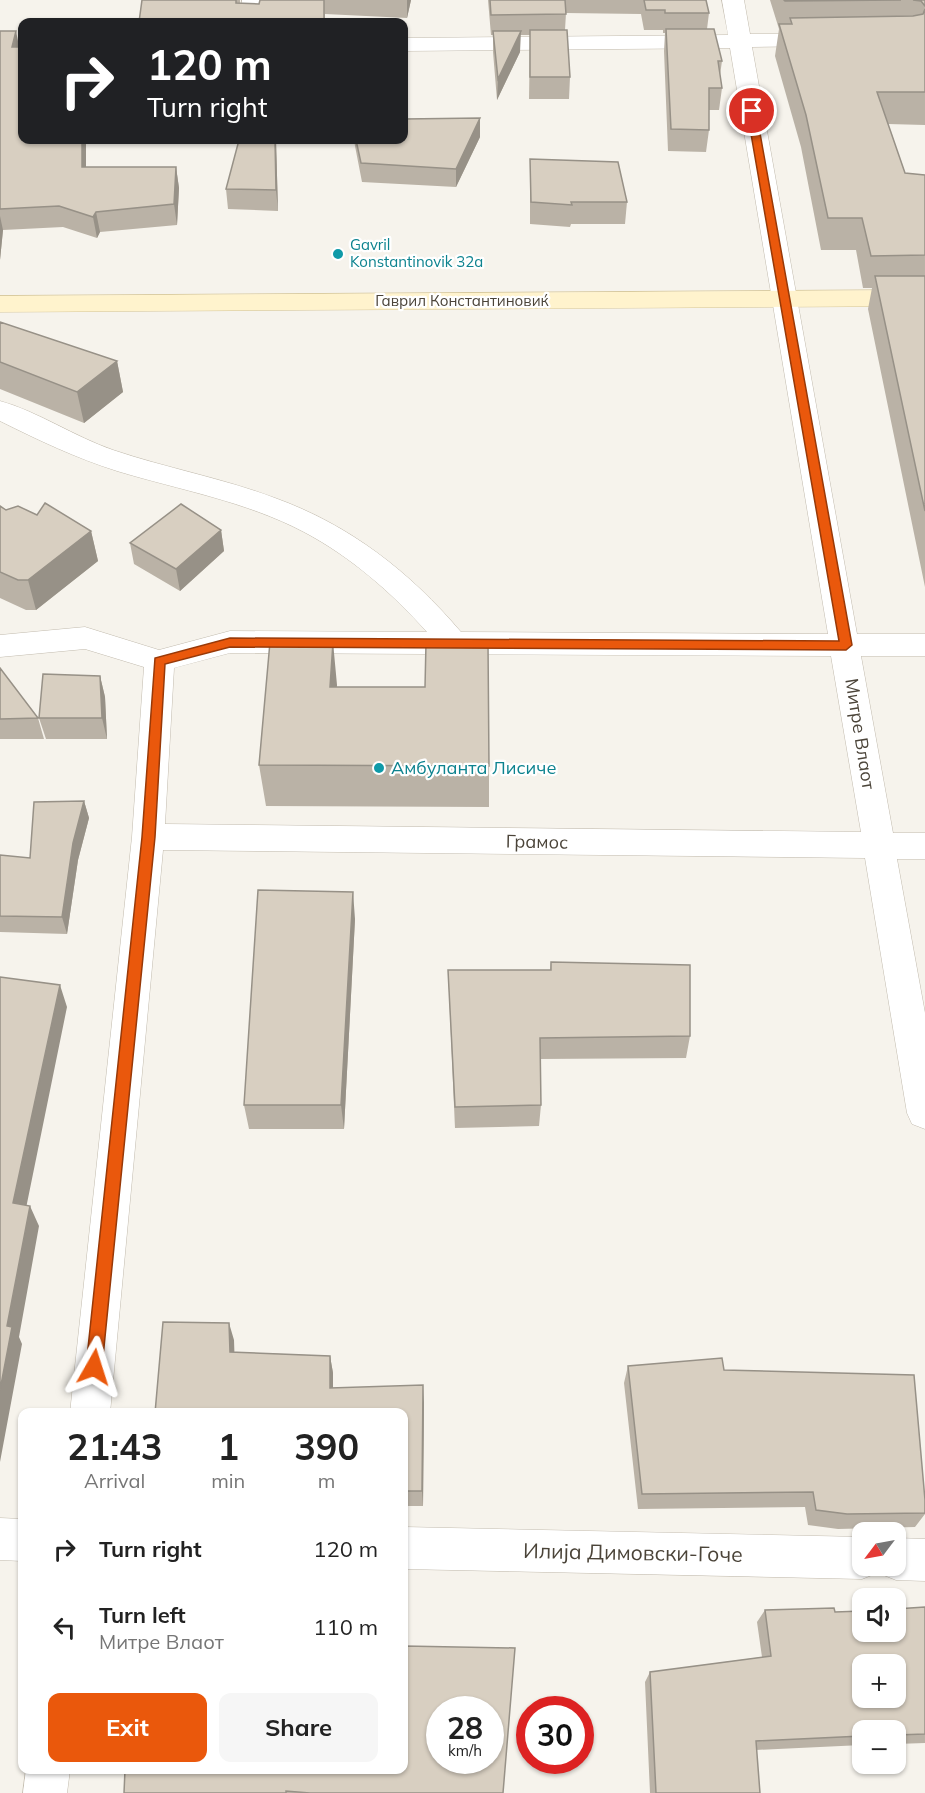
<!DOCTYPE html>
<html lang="en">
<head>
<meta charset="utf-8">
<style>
  body { margin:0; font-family:Mulish,sans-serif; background:#f6f6f6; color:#222; height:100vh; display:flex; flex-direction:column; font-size:22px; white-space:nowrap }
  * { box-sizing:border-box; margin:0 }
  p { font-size:20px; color:#767676 }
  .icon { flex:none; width:33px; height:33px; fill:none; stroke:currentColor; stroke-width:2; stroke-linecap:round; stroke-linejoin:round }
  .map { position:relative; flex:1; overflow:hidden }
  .details { position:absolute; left:18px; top:1408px; width:390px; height:366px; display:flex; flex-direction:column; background:#fff; border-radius:12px; box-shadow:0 2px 4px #0004 }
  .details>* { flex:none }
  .banner { position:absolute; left:18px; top:18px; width:390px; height:126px; border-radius:12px; box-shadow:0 2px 4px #0004; background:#202124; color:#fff; overflow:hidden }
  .needle { width:39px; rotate:238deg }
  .fabs { position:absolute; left:852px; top:1522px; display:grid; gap:12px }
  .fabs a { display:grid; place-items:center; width:54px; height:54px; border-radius:12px; background:#fff; box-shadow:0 2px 4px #0004; font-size:30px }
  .speed { position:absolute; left:426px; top:1696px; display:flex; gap:12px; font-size:30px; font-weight:700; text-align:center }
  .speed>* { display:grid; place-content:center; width:78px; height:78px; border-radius:50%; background:#fff; box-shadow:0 2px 4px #0004; line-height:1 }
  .speed small { font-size:15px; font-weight:400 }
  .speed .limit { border:9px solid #d22; background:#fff; color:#111 }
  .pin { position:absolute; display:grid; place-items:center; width:51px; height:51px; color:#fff; margin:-26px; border:3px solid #fff; border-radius:50%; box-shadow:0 2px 6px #0007 }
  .me { position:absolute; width:66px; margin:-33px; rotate:6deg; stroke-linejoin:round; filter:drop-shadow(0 0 4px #0008) }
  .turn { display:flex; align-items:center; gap:21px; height:126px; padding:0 30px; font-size:27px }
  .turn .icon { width:78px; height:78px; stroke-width:2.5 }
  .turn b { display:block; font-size:42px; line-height:51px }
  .eta { display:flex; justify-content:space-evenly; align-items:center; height:102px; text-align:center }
  .eta b { font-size:36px; font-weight:700; line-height:42px }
  .action { display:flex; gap:12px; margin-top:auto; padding:12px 30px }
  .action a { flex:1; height:69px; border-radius:12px; background:#ea580c; color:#fff; font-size:24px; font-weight:700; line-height:69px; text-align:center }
  .action a+a { background:#f6f6f6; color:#222 }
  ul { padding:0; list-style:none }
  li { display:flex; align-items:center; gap:18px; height:78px; padding:0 30px }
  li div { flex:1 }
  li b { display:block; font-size:22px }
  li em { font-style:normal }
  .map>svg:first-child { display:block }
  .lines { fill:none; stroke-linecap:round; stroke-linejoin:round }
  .street-casing { stroke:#c2bbae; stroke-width:1 }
  .secondary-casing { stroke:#d6c79b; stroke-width:1 }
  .street { fill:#fff; fill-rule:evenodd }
  .secondary { fill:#fff3cd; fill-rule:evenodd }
  .wall { fill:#bab2a6 }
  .shaded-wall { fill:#979187 }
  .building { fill:#d8cfc1; stroke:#979187; stroke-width:1.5; fill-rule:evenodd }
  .route { fill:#ea580c; stroke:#983908; stroke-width:1.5 }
  .culture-dot { fill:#0f9aa8; stroke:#fff; stroke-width:2 }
  .labels { text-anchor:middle; stroke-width:4.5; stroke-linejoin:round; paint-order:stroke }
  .far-culture-label { font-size:15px; fill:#0d838f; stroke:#fff; text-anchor:start }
  .far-street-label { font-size:15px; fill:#4b4439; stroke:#fff }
  .street-label { font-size:18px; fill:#4b4439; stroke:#fff }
  .culture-label { font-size:18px; fill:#0d838f; stroke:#fff; text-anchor:start }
  .near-street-label { font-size:21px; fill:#4b4439; stroke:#fff }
</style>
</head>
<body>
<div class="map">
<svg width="925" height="1793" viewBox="0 0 925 1793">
  <rect width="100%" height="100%" fill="#f6f3ec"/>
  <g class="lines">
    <g class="street-casing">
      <path id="street" d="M242,0H264L260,22H240Z
        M722,0H744L750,34H823L831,35L834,40L831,45L823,46L752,47L857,634H925V656H861L893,833H925V859H897L925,1013V1129L912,1124L907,1113L865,858L163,850L110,1413H70L132,837L144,667L85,649L0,657V635L85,627L159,650L230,631L427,632C391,592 351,557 304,532C245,501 180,490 117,471C76,458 38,440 0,421V401C37,411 75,437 113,450C166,468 222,478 275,498C350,525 410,572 461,632L828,634L730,48L404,51V38L728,35ZM230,653L831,656L861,832L165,824L174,668Z
        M0,1518L22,1519V1561L0,1560Z
        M404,1527L862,1537V1566H896V1538L925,1539V1581L896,1580L881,1574L879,1568L877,1573L862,1579L404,1569Z
        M26,1770H70L67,1793H23Z"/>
    </g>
    <g class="secondary-casing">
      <path id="secondary" d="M925,290V306L0,312V296Z"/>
    </g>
    <use href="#street" class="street"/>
    <use href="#secondary" class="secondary"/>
  </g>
  <path class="wall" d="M142,0H240V3L259,4L260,0H411L407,18L325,14V22H139Z
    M488,0H706L709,13L707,29L722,61L720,75L722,88L719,110H709V130L706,152L668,151L664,51L665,33H663V30H644L641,14L566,13L565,30L570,77L569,99H529L530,35H520V52L497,100L493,52V35H491Z
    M770,0H925V125L888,124L905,173L925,175V587L868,309L872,288H863L856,250H821L801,147L775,56L779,29Z
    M0,31L22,140H86V167H176L179,188L177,225L100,232L97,238L63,227L3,230L0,260Z
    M480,118V137L456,187L362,182L355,146L354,140H404Z
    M276,140L278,211L228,209L226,189Z
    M530,159L627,202L625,224H571L570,227L530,224Z
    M0,322L117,361L123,392L84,423L0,389Z
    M0,506L6,510L37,515L91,531L98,561L36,610H26L0,598Z
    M221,530L224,551L180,591L134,564L130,543Z
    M0,668L38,718L44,739H0Z
    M100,676L105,697L107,739H46L39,718Z
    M337,687L489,766V807L266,806L259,765Z
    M84,801L89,818L78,860L67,934L0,932V855L30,858Z
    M355,919L344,1129H249L244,1105Z
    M551,962L690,1036L686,1058L540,1059L541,1105L539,1126L455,1128L448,970H550Z
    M234,1340V1352L330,1356L333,1373V1388L424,1402L423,1506H404V1413H155Z
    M628,1366L724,1370L925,1500V1514L915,1527L838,1529L808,1525L805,1507L638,1509L624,1383Z
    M925,1607V1743L896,1744V1731H862V1745L756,1750L760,1793H650L645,1682L650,1672L762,1657L757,1622L765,1610L835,1612Z
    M125,1770L503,1793H124Z"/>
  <path class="shaded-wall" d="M407,0H411L407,18Z
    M16,31L20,51L12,47Z
    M521,31L520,52L497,100L498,79Z
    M480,118V137L456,187V169Z
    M82,140H86V188L82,167Z
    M275,140H276L278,211L276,190Z
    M176,167L179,188L177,225L174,204Z
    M96,212L100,232L97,238L93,217Z
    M0,216L3,230L0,260Z
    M117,361L123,392L84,423L77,392Z
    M221,530L224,551L180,591L176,569Z
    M91,531L98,561L36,610L28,580Z
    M333,642L337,685L334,729L330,687Z
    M100,676L105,697L107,739L102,718Z
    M84,801L89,818L78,860L67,934L62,917L73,843Z
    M353,892L355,919L344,1129L341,1105Z
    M60,985L67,1007L23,1223L13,1203Z
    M30,1206L39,1226L19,1337L22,1344L0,1462V1390L7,1326Z
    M229,1323L234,1340L235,1370L230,1352Z
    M330,1356L333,1373V1405L330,1388Z
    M423,1385L424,1402L423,1506L422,1491Z"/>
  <path class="building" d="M142,0H236V3L259,4L260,0H324V22H139Z
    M490,0H565L566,14L491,15Z
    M644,0H706L709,13H665V10H646Z
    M784,0H901L785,1Z
    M913,0H925V6L921,1Z
    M925,9V92H877L905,173L925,175V255L871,256L862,218H828L806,115L779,24H792L790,18L913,16L923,14Z
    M666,29H714L722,61H718L722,88H709V130L671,129Z
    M530,30H567L570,77H530Z
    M0,31H16L12,47H22V140H82V167H176L174,204L96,212L93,217L59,206L0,209Z
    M493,31H521L498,79Z
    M480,118L456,169L361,163L356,140H404V119Z
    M239,140H275L276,190L226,189Z
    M530,159L618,162L627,202H571L572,205L531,202Z
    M875,276H925V511Z
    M0,322L117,361L77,392L0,362Z
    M45,503L91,531L28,580H18L0,572V506L6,510L18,506L37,515Z
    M181,504L221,530L176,569L130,543Z
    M270,642H333L330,687H425L426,643H488L489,766L259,765Z
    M0,668L38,718L0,719Z
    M43,674L100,676L102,718H39Z
    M84,801L73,843L62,917L0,916V855L30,858L34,802Z
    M258,890L353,892L341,1105H244Z
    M551,962L690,965V1036L540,1038L541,1105L455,1107L448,970H551Z
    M0,977L60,985L13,1203L30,1206L7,1326L12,1327L0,1390Z
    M163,1322L229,1323L230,1352L330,1356V1388L423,1385L422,1491H404V1413H155Z
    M722,1358L724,1370L914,1375L925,1500V1513L847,1514L816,1510L813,1492L642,1494L628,1366Z
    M925,1607V1734L896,1735V1731H862V1736L756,1741L760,1793H656L650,1672L771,1656L765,1610L834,1608L835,1612L862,1611V1632H896V1609ZM862,1665H896V1698H862Z
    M404,1646L515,1648L503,1793H310L286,1791V1793H124L125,1770H404ZM440,1710H490V1761H440Z"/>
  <path class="route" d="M752,108L756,111L852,645L846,650L230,647L165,664L155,837L102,1367L100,1373L94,1375L88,1373L86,1367L142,837L155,658L230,638L839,641L747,111Z"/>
  <g class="culture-dot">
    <circle cx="338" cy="254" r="6"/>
    <circle cx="379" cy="768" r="6"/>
  </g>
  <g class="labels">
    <g class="far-culture-label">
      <text x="350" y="250">Gavril<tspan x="350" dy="17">Konstantinovik 32a</tspan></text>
    </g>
    <g class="far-street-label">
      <text x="462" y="306">Гаврил Константиновиќ</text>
    </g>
    <g class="street-label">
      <text transform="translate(860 734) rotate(81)" y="6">Митре Влаот</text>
      <text transform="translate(537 842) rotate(1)" y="6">Грамос</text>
    </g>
    <g class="culture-label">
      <text x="391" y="774">Амбуланта Лисиче</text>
    </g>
    <g class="near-street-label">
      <text transform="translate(633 1553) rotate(1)" y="7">Илија Димовски-Гоче</text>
    </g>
  </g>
</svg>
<div class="fabs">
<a><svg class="needle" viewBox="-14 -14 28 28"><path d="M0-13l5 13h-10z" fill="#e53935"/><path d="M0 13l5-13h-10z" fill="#767676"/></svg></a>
<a><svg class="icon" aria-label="sound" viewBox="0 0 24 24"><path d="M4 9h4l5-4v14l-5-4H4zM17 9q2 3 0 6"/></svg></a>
<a>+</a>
<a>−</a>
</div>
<div class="speed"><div>28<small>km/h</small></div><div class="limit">30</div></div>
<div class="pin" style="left:752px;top:111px;background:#d93025"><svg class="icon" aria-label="arrive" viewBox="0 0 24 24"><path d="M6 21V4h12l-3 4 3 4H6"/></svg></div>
<svg class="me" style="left:94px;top:1367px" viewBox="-20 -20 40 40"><path d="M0-17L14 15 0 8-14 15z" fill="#ea580c" stroke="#fff" stroke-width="4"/></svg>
<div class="banner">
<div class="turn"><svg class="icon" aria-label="right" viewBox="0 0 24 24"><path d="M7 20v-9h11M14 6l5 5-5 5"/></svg><div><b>120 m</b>Turn right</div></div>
</div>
<section class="details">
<div class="eta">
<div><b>21:43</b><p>Arrival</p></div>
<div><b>1</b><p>min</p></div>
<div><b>390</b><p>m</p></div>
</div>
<ul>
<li><svg class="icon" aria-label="right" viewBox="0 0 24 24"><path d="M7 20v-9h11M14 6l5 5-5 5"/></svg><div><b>Turn right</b></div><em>120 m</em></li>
<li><svg class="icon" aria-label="left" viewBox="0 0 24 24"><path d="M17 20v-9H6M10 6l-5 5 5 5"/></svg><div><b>Turn left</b><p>Митре Влаот</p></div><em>110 m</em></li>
</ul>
<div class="action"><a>Exit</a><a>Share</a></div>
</section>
</div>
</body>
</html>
